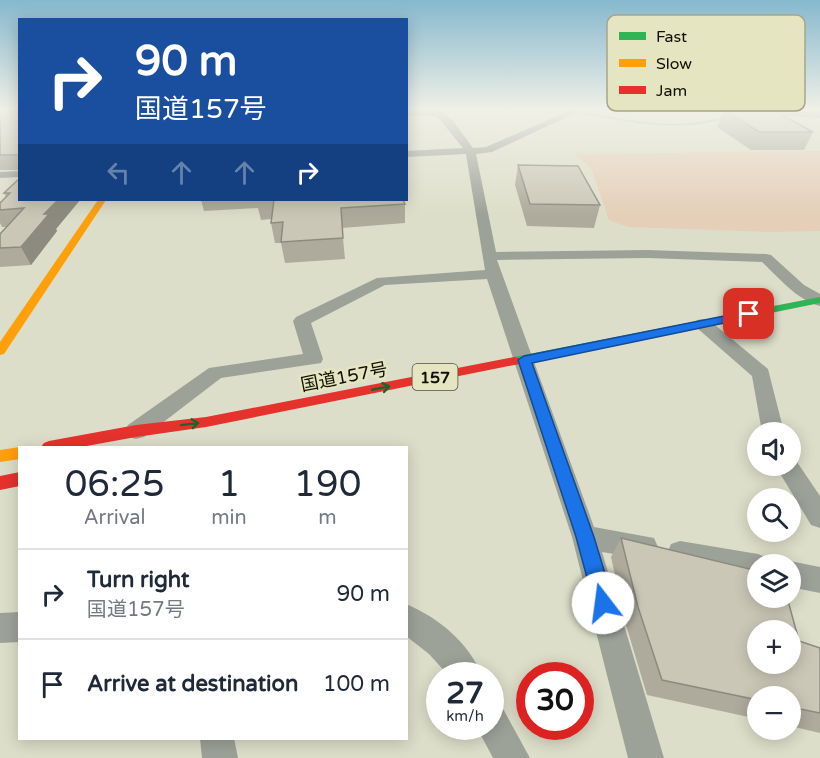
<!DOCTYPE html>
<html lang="en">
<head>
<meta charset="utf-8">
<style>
  body { margin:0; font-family:"Varela Round","Noto Sans JP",sans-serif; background:#f6f6f7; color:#1f2937; height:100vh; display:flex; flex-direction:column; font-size:22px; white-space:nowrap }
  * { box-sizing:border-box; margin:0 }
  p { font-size:20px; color:#747a83 }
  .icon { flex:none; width:33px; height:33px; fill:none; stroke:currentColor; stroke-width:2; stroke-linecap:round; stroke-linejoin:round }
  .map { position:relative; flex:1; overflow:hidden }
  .sheet { position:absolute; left:18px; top:446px; width:390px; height:294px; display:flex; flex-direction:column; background:#fff; border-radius:0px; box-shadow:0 3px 15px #0003 }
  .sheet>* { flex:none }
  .guide { position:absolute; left:18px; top:18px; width:390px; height:183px; border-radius:0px; box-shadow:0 3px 15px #0003; background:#1a4fa0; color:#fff; overflow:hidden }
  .tools { position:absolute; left:747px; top:422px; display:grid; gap:12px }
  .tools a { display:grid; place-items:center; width:54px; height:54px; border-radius:50%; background:#fff; box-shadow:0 3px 15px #0003; font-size:30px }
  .speed { position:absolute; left:426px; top:662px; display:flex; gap:12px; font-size:30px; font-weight:700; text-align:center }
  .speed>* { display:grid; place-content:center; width:78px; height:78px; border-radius:50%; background:#fff; box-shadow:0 3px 15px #0003; line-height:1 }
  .speed small { font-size:15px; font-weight:400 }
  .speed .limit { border:9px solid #d22; background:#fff; color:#111 }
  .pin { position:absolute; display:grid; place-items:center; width:51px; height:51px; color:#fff; margin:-26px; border-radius:12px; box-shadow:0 3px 9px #0006 }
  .me { position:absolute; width:66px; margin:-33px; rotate:345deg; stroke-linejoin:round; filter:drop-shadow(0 0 4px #0008) }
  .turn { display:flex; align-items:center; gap:21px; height:126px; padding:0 18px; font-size:27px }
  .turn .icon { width:78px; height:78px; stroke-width:2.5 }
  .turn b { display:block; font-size:42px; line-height:51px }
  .lanes { display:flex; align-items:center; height:57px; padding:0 18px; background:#0003; justify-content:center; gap:30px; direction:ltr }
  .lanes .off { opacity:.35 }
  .eta { display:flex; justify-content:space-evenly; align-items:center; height:102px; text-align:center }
  .eta b { font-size:36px; font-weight:600; line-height:42px }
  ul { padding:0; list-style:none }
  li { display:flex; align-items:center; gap:18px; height:90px; padding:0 18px; border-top:2px solid #e0e1e3 }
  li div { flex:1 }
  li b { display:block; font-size:22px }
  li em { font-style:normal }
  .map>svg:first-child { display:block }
  .green { fill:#e5cfb8 }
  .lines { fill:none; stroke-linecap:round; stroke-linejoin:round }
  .stream { stroke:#93bfa6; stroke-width:2 }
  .street { fill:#9da299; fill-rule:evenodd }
  .fast { fill:#30b455; fill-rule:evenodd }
  .slow { fill:#ff9f0a; fill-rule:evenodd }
  .jam { fill:#e5322d; fill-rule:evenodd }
  .wall { fill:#aeab9d }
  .shaded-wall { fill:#8d8b80 }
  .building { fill:#cac7b7; stroke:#8d8b80; stroke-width:1.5; fill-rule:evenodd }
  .oneway { stroke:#20622c }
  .route { fill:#1a73e8; stroke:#114b97; stroke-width:1.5 }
  .labels { text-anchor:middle; stroke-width:5; stroke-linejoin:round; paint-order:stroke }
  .shield { fill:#e5e6c1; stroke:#50503d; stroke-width:1.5 }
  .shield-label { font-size:16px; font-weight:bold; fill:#101004 }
  .street-label { font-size:18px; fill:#101004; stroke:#e5e6c1 }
  .key { fill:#e5e6c1; stroke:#a5a688; stroke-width:1.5 }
  .key-label { font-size:16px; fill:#101004 }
</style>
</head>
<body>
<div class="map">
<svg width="820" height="758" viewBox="0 0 820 758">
  <rect width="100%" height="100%" fill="#dddec9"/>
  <path class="green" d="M820,151V231L770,232L628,227L609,220L591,168L574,154Z"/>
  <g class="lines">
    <path class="stream" d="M558,109C615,117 670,135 726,117"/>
    <path class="street" d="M440,109L453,121L473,148L486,147L573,109H584L492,152L476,154L496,252L647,250L766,254L771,255L804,285L820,294V306C797,300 779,278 762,262L647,258L497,260L594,527L654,538L658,547L654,556L645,559L602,552L664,758H628L572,537L487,279L385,285L311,323L323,359L321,363L221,378L144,437L136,439L128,437L125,431L128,425L209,368L303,354L293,321L296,317L377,278L485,270L466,154L406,157V151L463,148L437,116H406V110Z
      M707,109L820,112V118L711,111Z
      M20,171V177L0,178V172Z
      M703,319L709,320L768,369L784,432H762L752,376L697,328L694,324L697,320Z
      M790,457L795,459L820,496V528L811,525L775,465H790Z
      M680,541L758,554L768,558L770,564H758V580L680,565L671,562L667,553L671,544Z
      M790,561L820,567V593L790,587V564H782Z
      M406,604C439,618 468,642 482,675H448L429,654L406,636Z
      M20,612V642L0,643V613Z
      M490,702L502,707L530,758H493L476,726H490Z
      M200,738H234L238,758H202Z"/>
    <path class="fast" d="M820,297V303L514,365L508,361L514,357Z"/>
    <path class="slow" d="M98,200H106L4,354L0,355V342Z
      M20,447V459L0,462V450Z"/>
    <path class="jam" d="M514,357L519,358L520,361L519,364L206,427L136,437L81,447H41L44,443L49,441L136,425L206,417Z
      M20,472V486L0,490V476Z"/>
  </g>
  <path class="wall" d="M0,109H20V170H0Z
    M724,110L813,132L804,150H751L717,127Z
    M518,165L600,205L594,228L527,226L515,185Z
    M20,178V200H80L56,229L57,231L31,265L0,267V234L6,227H2L0,223V203L6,197L4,193Z
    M201,200H403L405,204V223L342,228L345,259L285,263L281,243H275L271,223V219L261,220L258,208L204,211Z
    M621,538L758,597L799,641L820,648V733L790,726V696H758V719L647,695L626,625L611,557Z"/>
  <path class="shaded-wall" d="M58,200H80L56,229L57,231L31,265L21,247L44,214Z"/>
  <path class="building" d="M0,109H20V155H0Z
    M724,110H773L813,132H759Z
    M518,165L578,166L600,205L530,204Z
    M20,178V200H58L44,214H49L21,247L0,248V234L24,208L0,210V203L10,193H4Z
    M274,200H403L405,204L341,208L343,238L281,242L283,222L271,223Z
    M621,538L758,571V597H787L799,641L820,648V713L790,707V696H758V700L662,680L638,607ZM758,630H790V663H758Z"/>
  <defs><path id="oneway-shaft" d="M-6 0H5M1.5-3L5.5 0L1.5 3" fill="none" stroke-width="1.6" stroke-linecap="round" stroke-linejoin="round" transform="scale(1.5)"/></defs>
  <g class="oneway">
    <use href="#oneway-shaft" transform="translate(381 388) rotate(-11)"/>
    <use href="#oneway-shaft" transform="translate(190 424) rotate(-7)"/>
  </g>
  <linearGradient id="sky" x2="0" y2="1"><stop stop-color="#86b8ce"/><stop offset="0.51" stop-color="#f0f0e7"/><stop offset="1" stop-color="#f0f0e7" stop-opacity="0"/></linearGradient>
  <rect width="820" height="215" fill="url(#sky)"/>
  <path class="route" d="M749,311L755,314L753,317L532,363L594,537L614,603L611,611L603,613L596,611L576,537L518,360L524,356Z"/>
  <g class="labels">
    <rect class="shield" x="412.5" y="364" width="45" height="26" rx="4.5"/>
    <g class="shield-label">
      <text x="435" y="383">157</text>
    </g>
    <g class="street-label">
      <text transform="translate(344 377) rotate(-11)" y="6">国道157号</text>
    </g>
  </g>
  <rect x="607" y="15" width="198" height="96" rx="9" class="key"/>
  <rect x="619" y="32" width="27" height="8" fill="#30b455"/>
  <rect x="619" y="59" width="27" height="8" fill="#ff9f0a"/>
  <rect x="619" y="86" width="27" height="8" fill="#e5322d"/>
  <g class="key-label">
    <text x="656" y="42">Fast</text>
    <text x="656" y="69">Slow</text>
    <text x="656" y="96">Jam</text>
  </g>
</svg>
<div class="tools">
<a><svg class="icon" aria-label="sound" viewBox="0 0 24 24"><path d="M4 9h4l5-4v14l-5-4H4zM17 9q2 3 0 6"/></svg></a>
<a><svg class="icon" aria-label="search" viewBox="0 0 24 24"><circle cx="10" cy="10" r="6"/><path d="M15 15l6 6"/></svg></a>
<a><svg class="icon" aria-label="layers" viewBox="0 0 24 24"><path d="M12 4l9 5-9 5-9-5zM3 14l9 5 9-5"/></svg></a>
<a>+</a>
<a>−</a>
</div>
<div class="speed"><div>27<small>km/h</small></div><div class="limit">30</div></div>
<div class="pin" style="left:749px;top:314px;background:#d93025"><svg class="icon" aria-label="arrive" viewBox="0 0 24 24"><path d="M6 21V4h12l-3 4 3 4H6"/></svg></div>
<svg class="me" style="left:603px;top:603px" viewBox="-20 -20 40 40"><circle r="19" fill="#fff"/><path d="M0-13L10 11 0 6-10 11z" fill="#1a73e8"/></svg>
<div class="guide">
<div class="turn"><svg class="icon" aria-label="right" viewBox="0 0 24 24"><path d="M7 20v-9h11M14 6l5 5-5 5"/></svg><div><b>90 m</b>国道157号</div></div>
<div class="lanes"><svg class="icon off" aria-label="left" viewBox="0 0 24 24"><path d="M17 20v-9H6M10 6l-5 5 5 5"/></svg><svg class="icon off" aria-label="ahead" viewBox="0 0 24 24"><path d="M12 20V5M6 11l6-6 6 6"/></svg><svg class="icon off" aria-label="ahead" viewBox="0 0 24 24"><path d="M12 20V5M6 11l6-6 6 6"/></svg><svg class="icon" aria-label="right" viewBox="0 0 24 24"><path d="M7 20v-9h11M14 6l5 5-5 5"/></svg></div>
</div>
<section class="sheet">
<div class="eta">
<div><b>06:25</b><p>Arrival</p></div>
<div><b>1</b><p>min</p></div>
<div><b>190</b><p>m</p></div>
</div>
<ul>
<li><svg class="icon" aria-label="right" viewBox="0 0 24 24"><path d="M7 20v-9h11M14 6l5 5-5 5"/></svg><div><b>Turn right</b><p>国道157号</p></div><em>90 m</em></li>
<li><svg class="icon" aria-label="arrive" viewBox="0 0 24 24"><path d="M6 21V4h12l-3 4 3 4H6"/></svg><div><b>Arrive at destination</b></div><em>100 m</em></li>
</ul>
</section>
</div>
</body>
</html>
